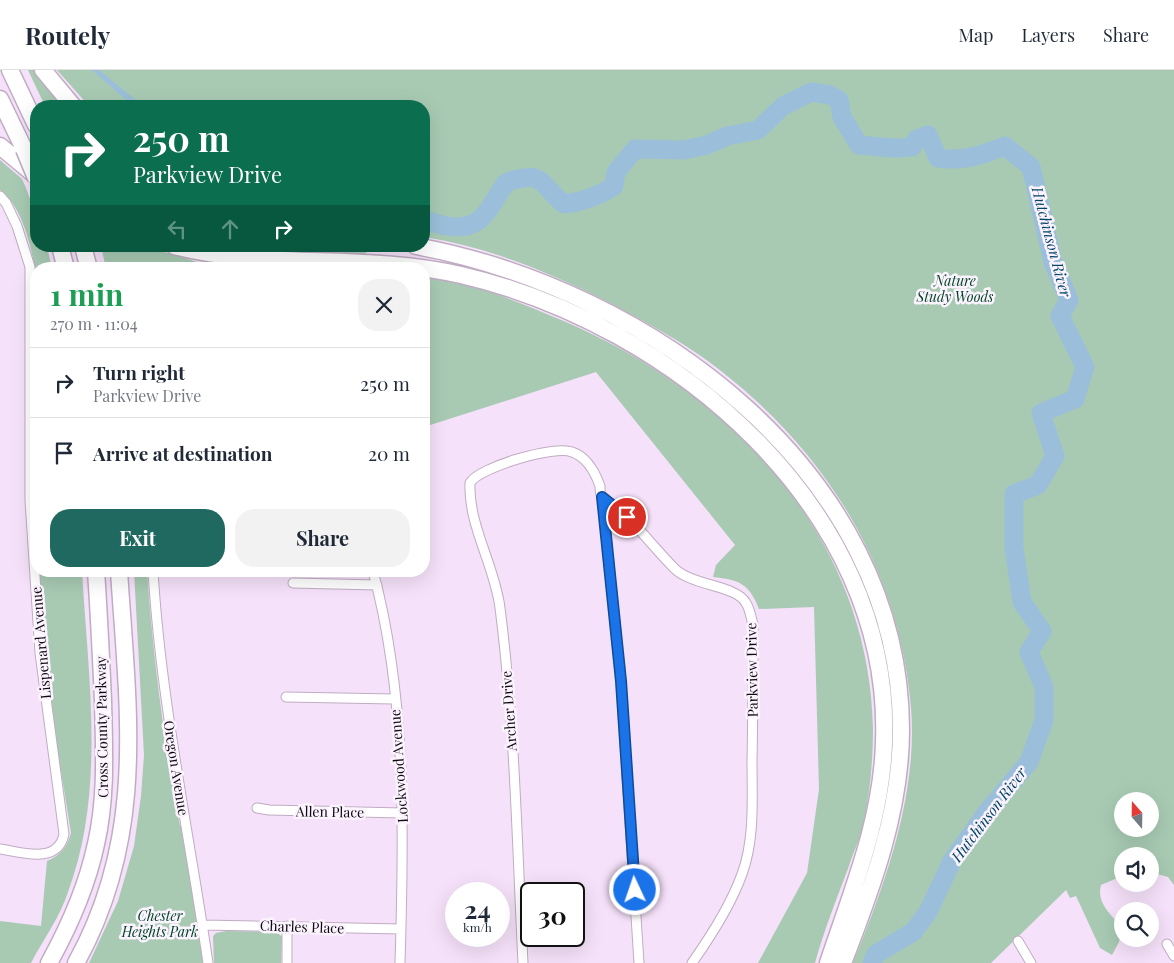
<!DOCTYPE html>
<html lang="en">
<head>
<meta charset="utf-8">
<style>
  body { margin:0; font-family:"Playfair Display",serif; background:#f2f2f3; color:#1f2937; height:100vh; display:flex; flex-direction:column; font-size:19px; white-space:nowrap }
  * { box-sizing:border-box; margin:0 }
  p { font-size:16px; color:#747a83 }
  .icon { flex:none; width:28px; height:28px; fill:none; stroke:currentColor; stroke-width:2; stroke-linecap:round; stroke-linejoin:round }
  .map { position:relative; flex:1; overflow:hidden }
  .side { position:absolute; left:30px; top:192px; width:400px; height:315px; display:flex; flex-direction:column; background:#fff; border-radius:20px; box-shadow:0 5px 20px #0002 }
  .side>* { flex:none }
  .banner { position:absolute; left:30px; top:30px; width:400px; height:152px; border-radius:20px; box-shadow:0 5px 20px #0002; background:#0b6e4f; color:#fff; overflow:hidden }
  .needle { width:32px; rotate:340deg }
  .fabs { position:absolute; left:1114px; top:722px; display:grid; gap:10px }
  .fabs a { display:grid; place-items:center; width:45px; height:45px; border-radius:50%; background:#fff; box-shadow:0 5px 20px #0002; font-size:25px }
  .speed { position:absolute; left:445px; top:812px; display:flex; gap:10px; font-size:25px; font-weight:700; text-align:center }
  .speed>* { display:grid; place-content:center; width:65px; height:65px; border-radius:50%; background:#fff; box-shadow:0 5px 20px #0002; line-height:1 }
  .speed small { font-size:12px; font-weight:400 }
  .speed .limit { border:2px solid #111; border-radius:8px; background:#fff; color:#111 }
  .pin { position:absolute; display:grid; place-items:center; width:42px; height:42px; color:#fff; margin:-21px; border:2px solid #fff; border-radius:50%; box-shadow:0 1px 5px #0007 }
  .me { position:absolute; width:55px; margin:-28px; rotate:357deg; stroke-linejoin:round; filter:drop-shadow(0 0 4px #0008) }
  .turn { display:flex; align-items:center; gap:18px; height:105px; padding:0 20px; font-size:22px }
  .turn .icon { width:65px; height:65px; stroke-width:2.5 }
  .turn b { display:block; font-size:35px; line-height:42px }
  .lanes { display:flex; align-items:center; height:48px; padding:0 20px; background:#0003; justify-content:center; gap:25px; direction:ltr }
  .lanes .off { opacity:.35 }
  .round { display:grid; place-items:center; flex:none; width:52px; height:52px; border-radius:20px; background:#f2f2f3 }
  .head { display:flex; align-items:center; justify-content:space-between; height:85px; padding:0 20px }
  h1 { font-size:30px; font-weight:700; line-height:38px; color:#1e9e55 }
  .primary-button { display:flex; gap:10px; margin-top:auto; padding:10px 20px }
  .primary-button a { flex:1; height:58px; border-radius:20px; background:#1f6961; color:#fff; font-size:20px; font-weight:700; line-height:58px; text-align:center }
  .primary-button a+a { background:#f2f2f3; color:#1f2937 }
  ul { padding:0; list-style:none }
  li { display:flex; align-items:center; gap:15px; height:70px; padding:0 20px; border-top:1px solid #e0e1e3 }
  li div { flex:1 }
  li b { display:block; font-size:19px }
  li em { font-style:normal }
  header { display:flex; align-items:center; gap:30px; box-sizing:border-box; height:70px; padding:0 25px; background:#fff; border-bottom:1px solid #e0e1e3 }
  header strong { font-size:24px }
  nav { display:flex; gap:28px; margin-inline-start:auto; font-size:18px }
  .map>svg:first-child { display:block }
  .green { fill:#a8cab3; fill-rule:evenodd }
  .water { fill:#9bbfda }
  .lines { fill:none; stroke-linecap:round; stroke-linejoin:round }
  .river { stroke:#9bbfda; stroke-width:19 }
  .minor-casing { stroke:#c0acc3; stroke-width:11 }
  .motorway-casing { stroke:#c0acc3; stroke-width:19 }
  .minor { stroke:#fff; stroke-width:9 }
  .motorway { stroke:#fff; stroke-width:16 }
  .motorway-bridge-casing { stroke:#c0acc3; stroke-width:19; stroke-linecap:butt }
  .motorway-bridge { stroke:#fff; stroke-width:16 }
  .route-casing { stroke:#114b97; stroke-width:12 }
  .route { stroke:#1a73e8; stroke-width:9 }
  .labels { text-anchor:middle; stroke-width:5; stroke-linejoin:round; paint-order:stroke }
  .park-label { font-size:14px; font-style:italic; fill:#004525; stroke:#fbf3fd }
  .street-label { font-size:14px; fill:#0f0910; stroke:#fbf3fd }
  .water-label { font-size:15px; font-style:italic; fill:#004467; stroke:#fbf3fd }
</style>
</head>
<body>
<header>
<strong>Routely</strong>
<nav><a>Map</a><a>Layers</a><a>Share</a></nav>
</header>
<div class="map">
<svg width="1174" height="893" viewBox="0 0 1174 893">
  <rect width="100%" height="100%" fill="#f5e1f9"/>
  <path class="green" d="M28,0H35L64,36H45Z
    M57,0H1174V815L1168,807L1150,802V786H1122V806L1101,815C1096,834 1112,844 1122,859L1119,872L1112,885L1100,878L1076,826L1070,828L1066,820L991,893H853C885,814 918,724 911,638C900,502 828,384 721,301C686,273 645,252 606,231C549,202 488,177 424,167V36H89ZM1122,731H1150V759H1122Z
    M0,90L22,109L26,118L36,145V176H47L52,199H36V211C34,184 23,136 0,120Z
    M101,176H145L197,192L262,199H106Z
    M209,176H311L306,179H244Z
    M369,176L375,177L364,184L331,182L326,177Z
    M424,208C467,211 509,228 549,245C724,315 869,461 873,658C873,690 870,725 863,756C860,769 853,783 849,796C837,828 824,860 815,893H758L807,803L819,719L814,537L759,539C749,513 739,510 713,507L716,495L735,475L596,302L424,357Z
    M38,501H82C88,607 106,720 68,822C60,847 43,870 31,893H0V851L41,856L47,791C61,785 67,777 71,763L54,658Z
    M134,501H147C153,587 164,671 180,756H183L204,893H89L118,831L134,776L141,726L144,685Z
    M226,861L277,862L282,867L281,893H214L213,866L216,863Z"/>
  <path class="water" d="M92,0H99L143,36H133Z"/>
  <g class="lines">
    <path class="river" d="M424,149C440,156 464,162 479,150C491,141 497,123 507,112C545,100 538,113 564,134C582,132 599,126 614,116L616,102L635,79L684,80L707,75L727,66L758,60L783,36L811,22L830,25L839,30L842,47L859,75C877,76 895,80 912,77L917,69L928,65L938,88C962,92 982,85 1005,76L1031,97L1053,192L1069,230L1060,246L1085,297L1075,329L1041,343L1055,386L1038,415L1014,424V478L1022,532L1042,561L1029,582L1044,617V650L1029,692L987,742L952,791L928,842L913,862L876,884L872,893"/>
    <g class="minor-casing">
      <path id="minor" d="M0,126L6,133L17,156L30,197V430L40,583L64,764C58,795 21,782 0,779
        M602,427L621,611L639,893
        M153,501C161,633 189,762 208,893
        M373,501C407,627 404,763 400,893
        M293,513L377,515
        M286,627L394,629
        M257,738L269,740L403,743
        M203,855L401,859
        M1018,871L1031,893
        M1167,874L1174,886
        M287,893V856
        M523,893C517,775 515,655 500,538C495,496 468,455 470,413C479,397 555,375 572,382C587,387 595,402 600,416C600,419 600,425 602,427C607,436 621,442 629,449C645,465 659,483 675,499C693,516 736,515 746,533C750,539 751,548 753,554C753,600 753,645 752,691C752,728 755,769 742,804C731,835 711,866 692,893"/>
    </g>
    <g class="motorway-casing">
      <path id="motorway" d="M10,0L36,55
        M43,0L73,36
        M0,29L24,79
        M0,76L36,106
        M60,176L66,199
        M83,176L89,199
        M174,176C268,200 366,183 461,205C673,254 893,439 884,672C882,749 852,821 828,893
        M416,176C649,219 901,402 901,660C901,741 872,818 843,893
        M49,893C70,855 87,816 96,774C107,726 104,678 103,630C101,587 99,544 96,501
        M76,893C147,765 128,641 119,501"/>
    </g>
    <use href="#minor" class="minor"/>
    <use href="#motorway" class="motorway"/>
    <g class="motorway-bridge-casing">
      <path id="motorway-bridge" d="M24,79L36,108"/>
    </g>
    <use href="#motorway-bridge" class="motorway-bridge"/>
  </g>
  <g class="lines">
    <g class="route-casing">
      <path id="route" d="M627,447L602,427L621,611L635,820"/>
    </g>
    <use href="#route" class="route"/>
  </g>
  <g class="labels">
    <g class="park-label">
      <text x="955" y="216">Nature<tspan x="955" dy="16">Study Woods</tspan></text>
      <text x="160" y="851">Chester<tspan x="160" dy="16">Heights Park</tspan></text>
    </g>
    <g class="street-label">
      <text transform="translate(41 573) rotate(-95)" y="5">Lispenard Avenue</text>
      <text transform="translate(752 600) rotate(-91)" y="5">Parkview Drive</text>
      <text transform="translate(509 641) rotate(-94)" y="5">Archer Drive</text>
      <text transform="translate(102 657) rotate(-91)" y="5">Cross County Parkway</text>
      <text transform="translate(399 696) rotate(-94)" y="5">Lockwood Avenue</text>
      <text transform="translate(176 698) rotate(81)" y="5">Oregon Avenue</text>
      <text transform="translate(330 742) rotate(1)" y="5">Allen Place</text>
      <text transform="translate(302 857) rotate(2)" y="5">Charles Place</text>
    </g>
    <g class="water-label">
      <text transform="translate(1051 172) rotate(75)" y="5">Hutchinson River</text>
      <text transform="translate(989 745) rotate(-53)" y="5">Hutchinson River</text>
    </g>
  </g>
</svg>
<div class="fabs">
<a><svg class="needle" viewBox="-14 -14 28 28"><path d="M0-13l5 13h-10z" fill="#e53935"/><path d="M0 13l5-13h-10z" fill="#747a83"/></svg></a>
<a><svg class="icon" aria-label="sound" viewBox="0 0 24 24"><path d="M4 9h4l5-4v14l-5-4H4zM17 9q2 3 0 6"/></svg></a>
<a><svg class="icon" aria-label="search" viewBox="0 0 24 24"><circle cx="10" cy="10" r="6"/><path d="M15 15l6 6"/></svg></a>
</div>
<div class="speed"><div>24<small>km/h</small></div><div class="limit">30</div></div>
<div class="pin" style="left:627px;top:447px;background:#d93025"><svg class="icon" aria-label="arrive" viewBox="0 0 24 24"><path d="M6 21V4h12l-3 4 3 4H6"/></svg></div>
<svg class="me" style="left:635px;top:820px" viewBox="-20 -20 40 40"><circle r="17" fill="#1a73e8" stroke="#fff" stroke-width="3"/><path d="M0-11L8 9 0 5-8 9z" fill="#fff"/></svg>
<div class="banner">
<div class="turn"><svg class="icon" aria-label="right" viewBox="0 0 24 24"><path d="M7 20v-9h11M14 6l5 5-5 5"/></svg><div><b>250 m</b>Parkview Drive</div></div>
<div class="lanes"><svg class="icon off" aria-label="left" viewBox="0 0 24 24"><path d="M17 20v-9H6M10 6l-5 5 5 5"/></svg><svg class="icon off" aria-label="ahead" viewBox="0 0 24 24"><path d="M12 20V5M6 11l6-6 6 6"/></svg><svg class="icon" aria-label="right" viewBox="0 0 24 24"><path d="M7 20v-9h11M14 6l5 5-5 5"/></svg></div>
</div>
<section class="side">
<div class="head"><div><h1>1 min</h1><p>270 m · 11:04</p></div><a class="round"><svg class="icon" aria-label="close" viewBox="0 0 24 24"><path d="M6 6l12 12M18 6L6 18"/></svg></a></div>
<ul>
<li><svg class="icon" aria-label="right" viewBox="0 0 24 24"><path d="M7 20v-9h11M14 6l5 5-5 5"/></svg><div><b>Turn right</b><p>Parkview Drive</p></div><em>250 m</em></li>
<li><svg class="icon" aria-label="arrive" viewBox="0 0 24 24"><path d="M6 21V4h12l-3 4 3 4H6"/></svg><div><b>Arrive at destination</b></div><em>20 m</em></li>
</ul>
<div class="primary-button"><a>Exit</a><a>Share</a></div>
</section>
</div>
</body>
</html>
